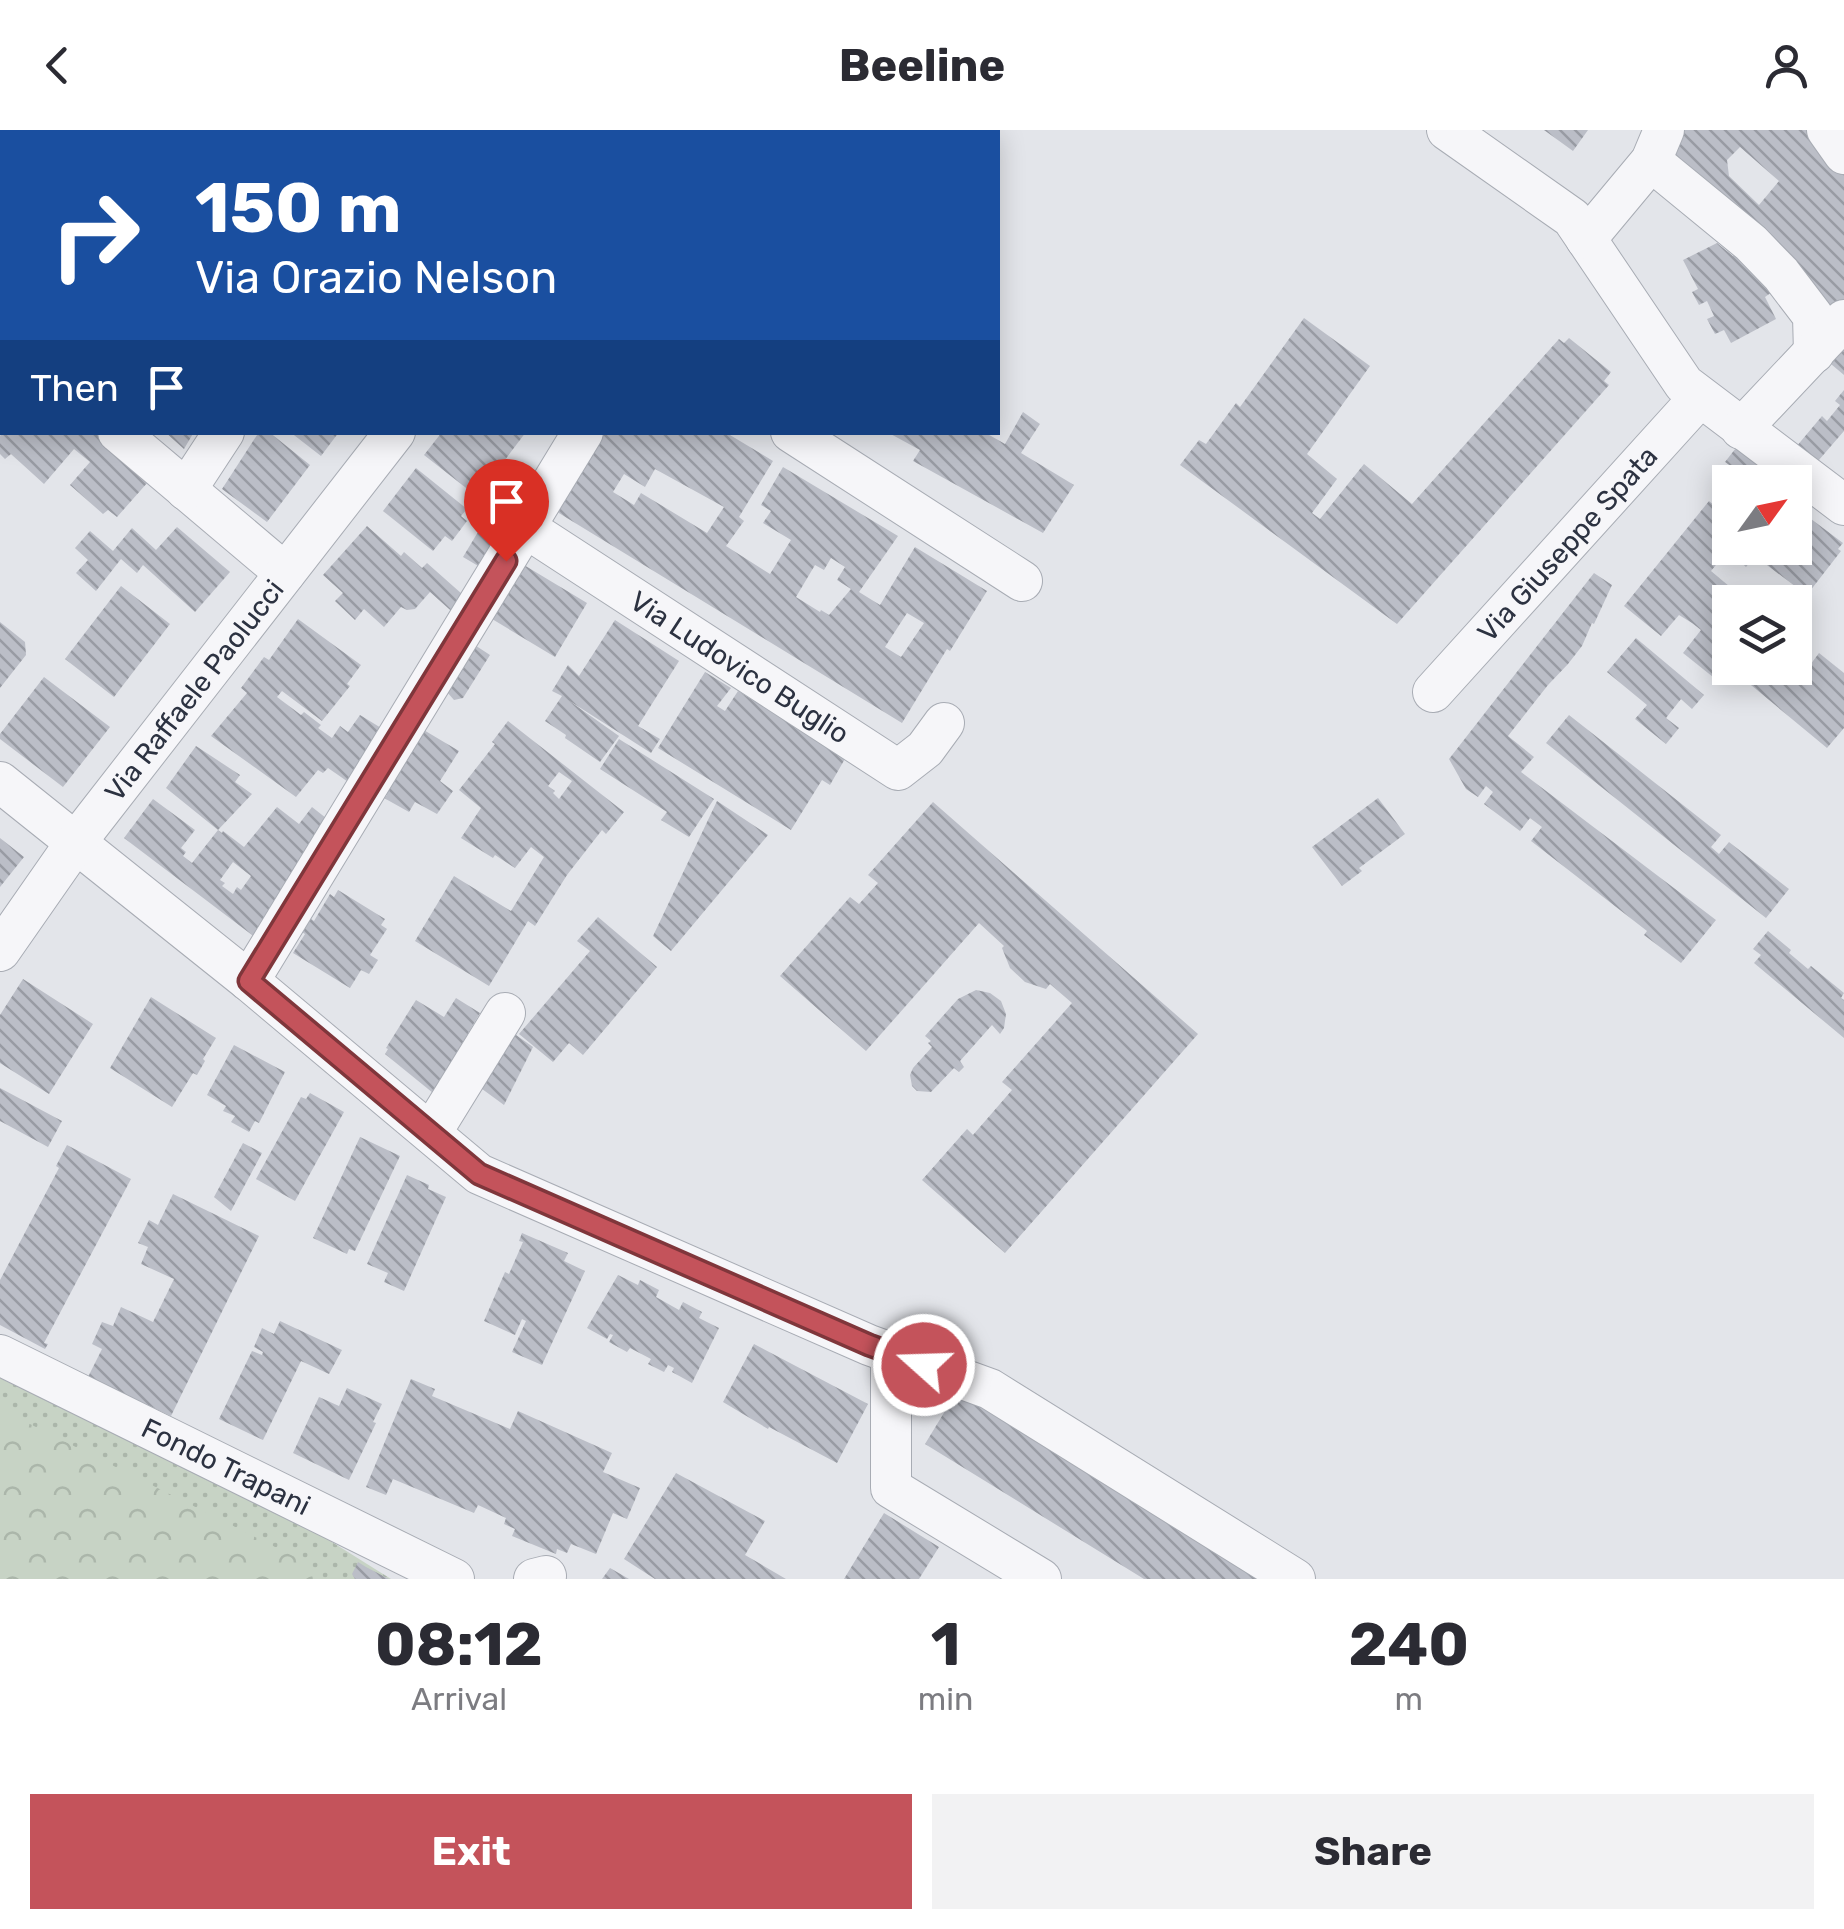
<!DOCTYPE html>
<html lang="en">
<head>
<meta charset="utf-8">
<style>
  body { margin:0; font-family:Rubik,sans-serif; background:#f2f2f3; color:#2b2b33; height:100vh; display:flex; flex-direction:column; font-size:38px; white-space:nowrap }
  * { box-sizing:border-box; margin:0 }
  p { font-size:32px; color:#7c7c81 }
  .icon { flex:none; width:55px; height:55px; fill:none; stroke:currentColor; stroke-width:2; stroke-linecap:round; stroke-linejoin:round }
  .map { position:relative; height:1449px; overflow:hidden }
  .side { display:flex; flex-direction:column; background:#fff; flex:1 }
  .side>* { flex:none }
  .top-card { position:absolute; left:0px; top:0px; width:1000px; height:305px; box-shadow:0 5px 25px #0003; background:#1a4fa0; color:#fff; overflow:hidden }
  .needle { width:65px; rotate:57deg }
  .tools { position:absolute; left:1712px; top:335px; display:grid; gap:20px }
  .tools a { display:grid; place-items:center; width:100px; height:100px; border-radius:0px; background:#fff; box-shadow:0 5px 25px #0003; font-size:50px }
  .pin { position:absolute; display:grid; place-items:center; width:85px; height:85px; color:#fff; margin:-102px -42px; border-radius:50% 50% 50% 0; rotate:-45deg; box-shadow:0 0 10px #0007 }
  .pin .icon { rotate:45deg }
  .me { position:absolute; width:110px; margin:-55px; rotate:290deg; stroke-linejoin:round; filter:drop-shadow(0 0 8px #0008) }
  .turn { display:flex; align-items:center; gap:35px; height:210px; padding:0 30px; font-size:45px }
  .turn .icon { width:130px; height:130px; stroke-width:2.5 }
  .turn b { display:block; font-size:70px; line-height:85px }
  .then { display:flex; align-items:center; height:95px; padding:0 30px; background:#0003; gap:20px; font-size:38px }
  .eta { display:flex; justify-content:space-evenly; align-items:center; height:170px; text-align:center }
  .eta b { font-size:60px; font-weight:700; line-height:70px }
  .primary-button { display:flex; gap:20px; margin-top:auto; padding:20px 30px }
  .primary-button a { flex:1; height:115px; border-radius:0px; background:#c4535b; color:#fff; font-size:40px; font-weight:700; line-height:115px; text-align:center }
  .primary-button a+a { background:#f2f2f3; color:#2b2b33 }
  header { display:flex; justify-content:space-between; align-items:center; height:130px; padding:0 30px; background:#fff; font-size:45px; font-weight:700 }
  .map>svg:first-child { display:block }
  .grass { fill:url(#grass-dots) }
  .forest { fill:url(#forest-crowns) }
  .building { fill:url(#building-back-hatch); fill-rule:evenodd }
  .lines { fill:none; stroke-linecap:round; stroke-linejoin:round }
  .street-casing { stroke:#a8acb4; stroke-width:42 }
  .street { stroke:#f6f6f9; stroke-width:40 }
  .route-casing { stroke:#7f363b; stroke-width:25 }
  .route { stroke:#c4535b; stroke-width:18 }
  .labels { text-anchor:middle; stroke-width:9; stroke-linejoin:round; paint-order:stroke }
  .street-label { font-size:28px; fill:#2c3241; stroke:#f3f4f8 }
</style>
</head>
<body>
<header><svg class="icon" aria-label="back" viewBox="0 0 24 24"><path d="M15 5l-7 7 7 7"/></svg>Beeline<svg class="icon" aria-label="person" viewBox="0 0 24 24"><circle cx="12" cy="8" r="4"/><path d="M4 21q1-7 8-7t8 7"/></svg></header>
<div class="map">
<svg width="1844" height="1449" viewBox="0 0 1844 1449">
  <defs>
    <pattern id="grass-dots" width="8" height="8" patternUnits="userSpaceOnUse" patternTransform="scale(2.5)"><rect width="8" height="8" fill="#c7d3c5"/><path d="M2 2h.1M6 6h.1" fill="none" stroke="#abb6aa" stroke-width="1.8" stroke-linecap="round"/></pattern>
    <pattern id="forest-crowns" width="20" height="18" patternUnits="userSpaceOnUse" patternTransform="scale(2.5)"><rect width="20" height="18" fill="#c7d3c5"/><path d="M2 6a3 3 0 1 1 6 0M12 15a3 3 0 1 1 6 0" fill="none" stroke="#abb6aa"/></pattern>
    <pattern id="building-back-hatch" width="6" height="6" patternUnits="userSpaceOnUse" patternTransform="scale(2.5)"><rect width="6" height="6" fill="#bbbec7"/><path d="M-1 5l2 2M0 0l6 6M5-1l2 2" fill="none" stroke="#989ba3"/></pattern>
  </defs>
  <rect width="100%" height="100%" fill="#e3e5ea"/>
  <path class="grass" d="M0,1248L316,1402L391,1449H0Z"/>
  <path class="forest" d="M0,1279L309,1434L313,1449H0Z"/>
  <path class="building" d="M1544,0H1588L1573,21Z
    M1666,0H1812L1844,41V169L1822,192L1671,24ZM1740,17L1779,51L1759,75L1729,46L1727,30Z
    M1717,113L1733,126L1738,123L1772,162L1765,167L1776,189L1731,213L1724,200L1715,204L1707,189L1714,186L1707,171L1699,175L1692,162L1698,159L1683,130Z
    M1304,188L1370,236L1307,324L1337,349L1312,383L1320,389L1364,334L1412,374L1559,209L1564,213L1569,208L1611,242L1604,251L1609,255L1397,494L1180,335L1199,310L1206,314L1236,273L1240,277Z
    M1844,207V245L1825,229Z
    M1844,260V301L1812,338L1796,317L1822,286L1827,291L1840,275L1835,271Z
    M1023,282L1040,294L1021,323L1074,355L1043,403L913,331L920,320L887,302H984L1005,314Z
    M3,302H95L148,352L117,387L108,380L103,384L70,355L90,332L74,319L44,354L11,324L5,329L0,324V306Z
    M165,302H194L184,319Z
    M259,302H269L310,335L267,392L222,359Z
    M290,302H339L321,326Z
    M442,302H526L498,339L492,334L470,361L424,325Z
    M592,302H725L773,331L739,387L744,391L726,416L770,444L791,410L763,393L771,381L761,375L783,337L898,406L859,462L880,475L915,417L987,461L950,521L947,519L902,593L549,377ZM655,339L724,377L707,403L641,363L634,375L613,362L624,344L645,357ZM831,428L845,437L837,450L851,459L829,485L821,480L820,482L796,467L815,435L824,440ZM907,483L924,493L901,527L885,517Z
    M1739,314L1789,352H1740L1730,345L1735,339L1725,332Z
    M416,338L467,379L461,386L467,391L452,411L445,406L433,421L383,381Z
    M502,362L524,376L485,440L463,427Z
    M1709,371L1730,388V418H1795V377L1843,413L1838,419L1841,421L1810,461L1807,458L1804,463L1755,426L1746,437L1728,420L1711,441L1748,472H1730V538H1795V523L1810,535L1819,523L1844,543V598L1827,618L1734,541L1723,555L1683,523L1701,500L1692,493L1679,485L1661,506L1624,476Z
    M367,396L401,426L404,422L422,438L427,433L471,472L458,487L430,462L415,479L407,480L401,477L384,497L364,479L355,490L335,471L343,463L323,445Z
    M177,397L230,442L195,482L143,435L137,443L121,429L96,461L76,443L88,430L75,418L90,401L113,421L132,398L156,420Z
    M519,432L587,473L555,527L487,486Z
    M1594,443L1612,455L1594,494L1592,493L1582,516L1568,534L1548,555L1508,606L1534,627L1521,642L1716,790L1681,833L1644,805L1647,801L1531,711L1542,697L1530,688L1520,701L1484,674L1493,662L1486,656L1478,667L1466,659L1449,629Z
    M121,456L170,494L114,567L65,529Z
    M298,489L361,535L347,554L350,556L322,591L282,561L277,567L301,585L304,582L321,595L318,598L332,608L340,596L348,602L360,585L386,601L354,656L328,638L323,643L318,640L296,667L211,606L247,563L241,558L264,527L269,530Z
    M615,490L679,531L638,596L660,609L651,623L568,570L619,606L600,632L565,608L566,605L545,591L562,566L552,561L568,535L579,546Z
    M0,492L25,512L26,525L0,558Z
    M464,508L490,525L463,568L454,570L440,554Z
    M1636,508L1704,565L1692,579L1681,569L1666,588L1679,598L1666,614L1635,589L1647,575L1607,542Z
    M705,542L731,558L717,576L725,581L738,561L846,627L830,655L822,650L791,700L658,618Z
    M44,547L110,597L63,657L0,609V604Z
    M1569,585L1721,705L1711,717L1719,724L1729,712L1789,759L1766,788L1546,613Z
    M508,591L624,682L606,704L602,700L567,745L535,796L528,791L489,856L415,811L454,746L511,781L544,727L531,717L515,738L495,725L493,728L461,708L481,678L459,660L495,614L492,612ZM559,642L572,651L559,669L553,663L555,661L548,656Z
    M412,593L459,621L440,651L453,661L437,684L415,672L409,682L384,668L387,665L372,656Z
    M619,609L714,669L689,707L661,690L667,682L600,639Z
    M196,616L240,645L235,652L252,664L218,700L222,703L223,701L244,717L277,677L299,694L312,677L331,692L260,811L124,708L153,669L195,700L181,718L186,722L183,726L192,733L218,700L166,658ZM233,732L251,746L241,760L237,757L233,764L222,756L225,753L220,750Z
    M1378,668L1405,704L1359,738L1362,741L1342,756L1312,717Z
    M717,671L768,705L671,821L653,806Z
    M933,672L1198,904L1005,1123L922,1050L967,999L973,1005L1012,960L1002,952L1072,873L1050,854L1046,859L1025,852L1010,838L1002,818L1004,816L979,793L866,921L780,846L850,767L859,774L878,753L868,745Z
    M0,708L24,727L0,757Z
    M338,760L385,789L381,795L387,799L370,825L378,830L369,844L361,840L350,858L293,823L305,804L297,799L306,785L314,791L330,764L334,767Z
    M598,787L657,837L583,925L569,913L553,932L519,904L590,821L577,811Z
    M1768,801L1791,820L1789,823L1808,839L1811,836L1844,863L1841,868L1844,870V908L1754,833L1761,825L1753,819Z
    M23,849L93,894L49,964L0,933V885Z
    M976,860L990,863L1001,871L1006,884L1004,898L1000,904L992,895L960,931L964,937L959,942L954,938L931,962L917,961L912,956L910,945L913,938L932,917L928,913L931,911L925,906L958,869Z
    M151,867L216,908L203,929L205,931L197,945L193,943L172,977L110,938Z
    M456,868L480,883L433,963L385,924L388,919L386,918L416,870L444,887Z
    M509,900L533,917L504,975L478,956Z
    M234,915L285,942L259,993L255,991L249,1002L231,992L235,986L223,981L226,976L207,965Z
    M0,958L62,991L48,1017L0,991Z
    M310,963L344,982L295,1071L256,1049L301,967L306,969Z
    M360,1007L400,1026L355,1121L349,1119L347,1124L313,1108Z
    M243,1013L262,1023L231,1081L214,1067Z
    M67,1015L131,1049L44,1213L48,1214L45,1219L0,1195V1150L59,1038L56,1036Z
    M407,1045L429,1055L428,1059L446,1067L404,1161L384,1152L388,1143L367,1134Z
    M173,1064L259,1106L171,1286L88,1247L102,1219L92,1214L102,1192L113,1196L121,1177L153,1192L174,1149L141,1134L148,1117L138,1113L149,1090L158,1095Z
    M522,1103L568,1123L564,1131L585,1141L542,1235L512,1222L526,1191L522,1189L515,1205L484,1191L505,1142L509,1144L523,1112L519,1111Z
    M618,1145L638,1155L640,1150L659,1160L656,1167L679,1180L683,1172L702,1182L699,1188L719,1198L692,1253L672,1242L674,1238L668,1235L664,1242L648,1234L651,1229L630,1218L627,1222L609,1212L613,1205L610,1204L607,1209L587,1198Z
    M280,1191L342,1220L329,1244L301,1231L263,1310L219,1289L252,1221L262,1225L263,1222L254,1217L262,1198L274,1204Z
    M754,1214L868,1274L837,1333L769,1297L768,1299L723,1272Z
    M411,1249L435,1259L432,1266L510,1299L518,1281L612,1323L603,1342L640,1358L627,1389L613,1383L596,1424L571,1414L567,1423L557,1419L556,1424L512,1406L515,1399L504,1394L506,1388L478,1375L474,1383L393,1349L386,1365L366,1357Z
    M347,1258L382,1274L373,1292L376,1293L349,1350L293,1323L319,1267L339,1276Z
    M959,1258L1269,1449H1144L925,1314Z
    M676,1343L765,1391L745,1425L786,1449H655L624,1429Z
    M884,1383L939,1417L919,1449H844Z
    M358,1432L366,1437L389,1449H355L352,1444Z
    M610,1438L629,1449H602Z"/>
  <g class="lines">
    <g class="street-casing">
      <g id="street">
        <path d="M359,0L362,2"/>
        <path d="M1447,0L1572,88L1684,254L1844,375"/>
        <path d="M1827,0L1844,24"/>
        <path d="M636,2L638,0"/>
        <path d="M1651,31L1751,113L1781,144L1813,186L1814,223"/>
        <path d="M1586,109L1651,31L1664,0"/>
        <path d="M0,202L2,204"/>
        <path d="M1741,299L1844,190"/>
        <path d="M118,302L285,443"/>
        <path d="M791,302L1022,451"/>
        <path d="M186,360L224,302"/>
        <path id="s1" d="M526,398L898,640L925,619L944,593"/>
        <path id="s2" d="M1433,562L1700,267"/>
        <path d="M0,652L249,851L479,1044L869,1215L990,1259L1295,1449"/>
        <path id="s3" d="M0,821L76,712L395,302"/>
        <path d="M249,851L583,302"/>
        <path d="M431,1003L505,883"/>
        <path d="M891,1223V1358L1041,1449"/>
        <path id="s4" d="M0,1225L454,1449"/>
        <path d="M534,1449L546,1446"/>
      </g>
    </g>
    <use href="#street" class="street"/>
  </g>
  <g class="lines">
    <g class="route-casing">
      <path id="route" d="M506,431L249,851L479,1044L869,1215L924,1235"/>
    </g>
    <use href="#route" class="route"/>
  </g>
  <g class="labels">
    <g class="street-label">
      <text dy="10" stroke="none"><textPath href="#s2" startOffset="200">Via Giuseppe Spata</textPath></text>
      <text dy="10" stroke="none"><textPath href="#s1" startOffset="255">Via Ludovico Buglio</textPath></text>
      <text dy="10" stroke="none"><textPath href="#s3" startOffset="325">Via Raffaele Paolucci</textPath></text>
      <text dy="10" stroke="none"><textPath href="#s4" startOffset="252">Fondo Trapani</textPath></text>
    </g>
  </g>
</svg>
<div class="tools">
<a><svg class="needle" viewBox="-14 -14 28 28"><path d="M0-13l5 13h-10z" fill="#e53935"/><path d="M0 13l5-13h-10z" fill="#7c7c81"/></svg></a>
<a><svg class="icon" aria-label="layers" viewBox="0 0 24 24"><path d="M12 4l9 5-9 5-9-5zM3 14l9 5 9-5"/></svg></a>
</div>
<div class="pin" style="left:506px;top:431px;background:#d93025"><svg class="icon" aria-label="arrive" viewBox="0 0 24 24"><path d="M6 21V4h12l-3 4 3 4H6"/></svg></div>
<svg class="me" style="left:924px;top:1235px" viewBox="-20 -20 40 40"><circle r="17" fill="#c4535b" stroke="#fff" stroke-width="3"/><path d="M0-11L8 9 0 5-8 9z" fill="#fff"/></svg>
<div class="top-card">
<div class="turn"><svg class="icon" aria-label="right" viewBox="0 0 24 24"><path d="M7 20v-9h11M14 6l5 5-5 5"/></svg><div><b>150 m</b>Via Orazio Nelson</div></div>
<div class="then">Then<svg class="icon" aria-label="arrive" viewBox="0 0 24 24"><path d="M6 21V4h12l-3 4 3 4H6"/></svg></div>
</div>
</div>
<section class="side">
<div class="eta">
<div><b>08:12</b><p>Arrival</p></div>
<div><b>1</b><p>min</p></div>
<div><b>240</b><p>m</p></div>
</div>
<div class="primary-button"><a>Exit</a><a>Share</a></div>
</section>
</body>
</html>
